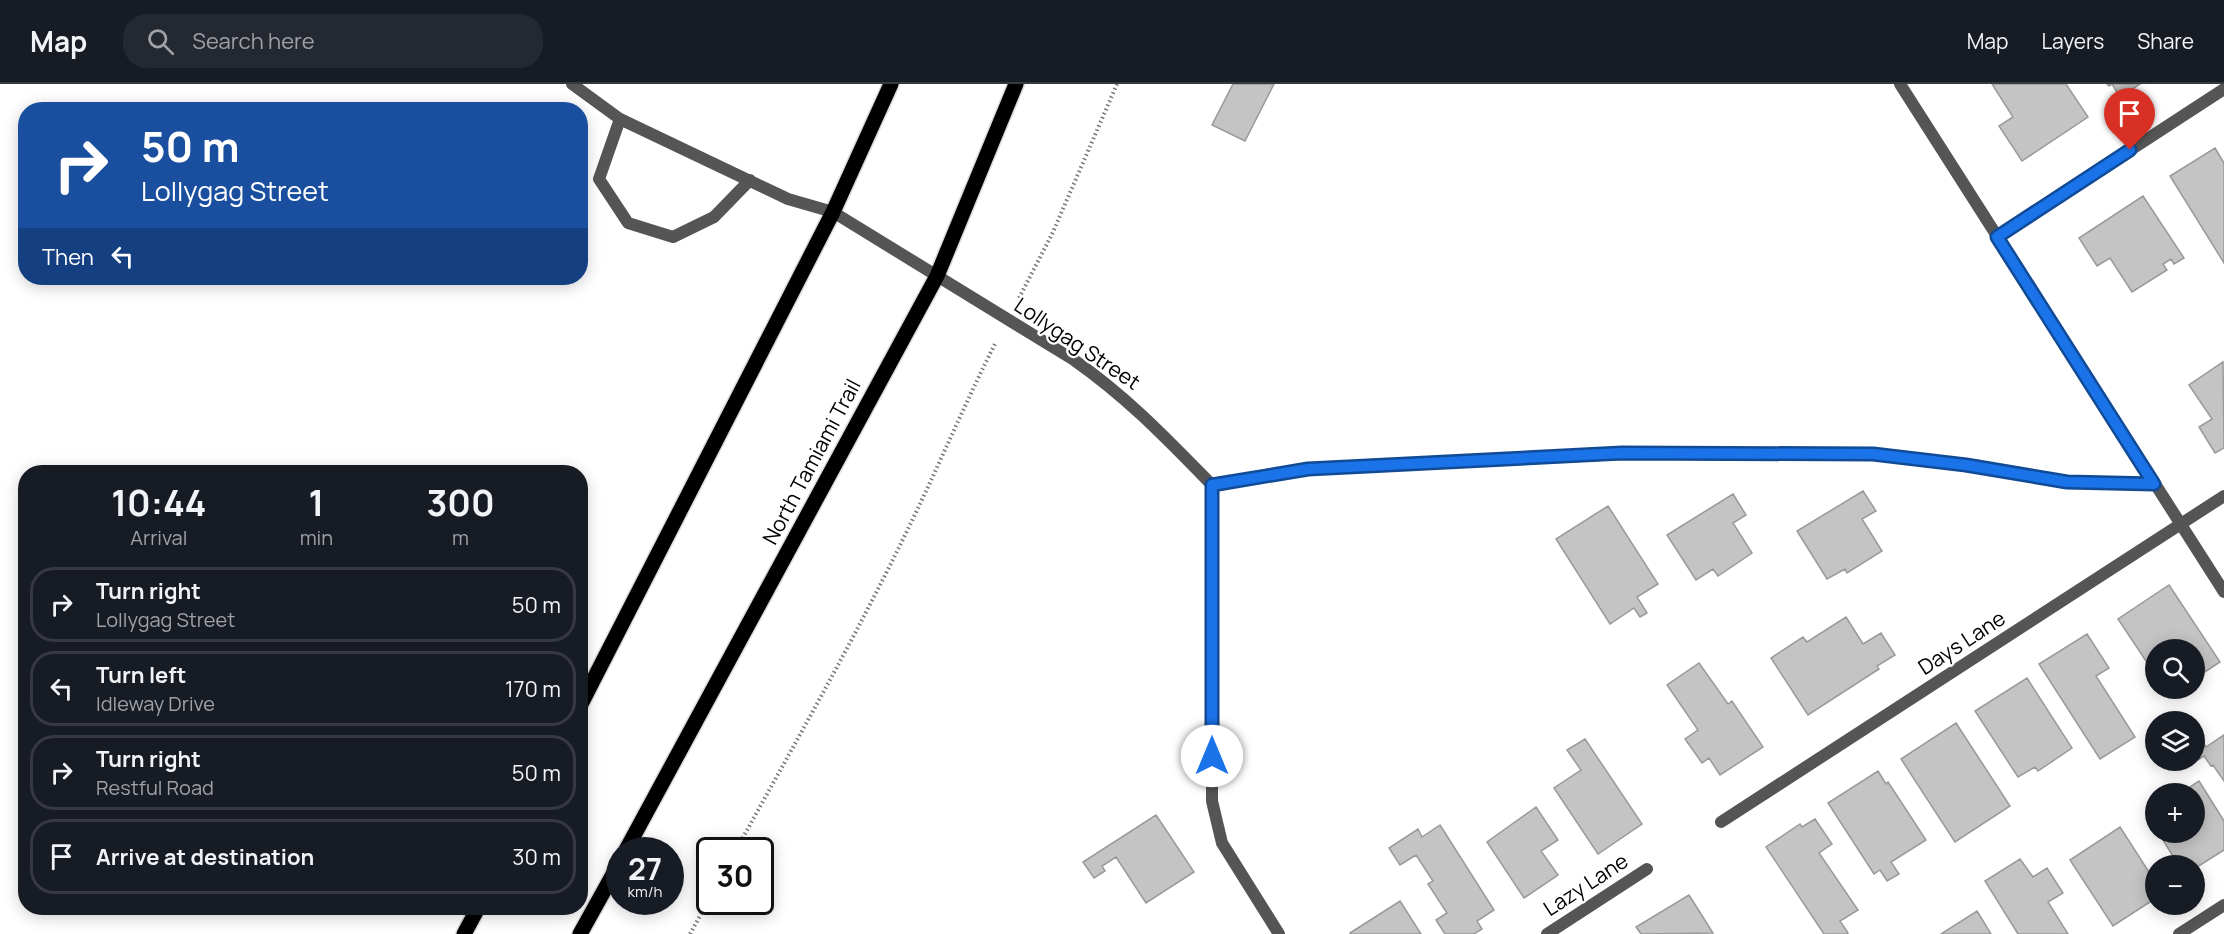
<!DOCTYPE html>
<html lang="en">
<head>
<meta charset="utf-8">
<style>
  body { margin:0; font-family:Manrope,sans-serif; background:#242831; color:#f1f3f6; height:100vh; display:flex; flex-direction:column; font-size:22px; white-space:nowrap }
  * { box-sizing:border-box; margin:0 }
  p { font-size:20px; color:#9ea1a6 }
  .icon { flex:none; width:33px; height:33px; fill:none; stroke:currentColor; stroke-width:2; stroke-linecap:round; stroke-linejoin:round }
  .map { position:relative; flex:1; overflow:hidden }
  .side { position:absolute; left:18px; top:381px; width:570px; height:450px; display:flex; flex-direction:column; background:#171b24; border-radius:24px; box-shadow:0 3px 15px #0003 }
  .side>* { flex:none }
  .banner { position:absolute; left:18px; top:18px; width:570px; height:183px; border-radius:24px; box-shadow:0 3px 15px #0003; background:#1a4fa0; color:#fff; overflow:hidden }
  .buttons { position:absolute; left:2145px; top:555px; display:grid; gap:12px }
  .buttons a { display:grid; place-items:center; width:60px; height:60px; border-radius:50%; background:#171b24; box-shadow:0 3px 15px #0003; font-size:30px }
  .speed { position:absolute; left:606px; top:753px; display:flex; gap:12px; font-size:30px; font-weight:700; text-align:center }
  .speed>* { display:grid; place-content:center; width:78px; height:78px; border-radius:50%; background:#171b24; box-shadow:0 3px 15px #0003; line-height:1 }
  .speed small { font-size:15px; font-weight:400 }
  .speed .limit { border:3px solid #111; border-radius:9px; background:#fff; color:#111 }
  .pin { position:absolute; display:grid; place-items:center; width:51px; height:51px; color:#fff; margin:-62px -26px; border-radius:50% 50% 50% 0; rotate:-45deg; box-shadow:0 0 6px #0007 }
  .pin .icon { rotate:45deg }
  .me { position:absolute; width:66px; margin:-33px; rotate:0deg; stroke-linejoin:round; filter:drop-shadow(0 0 4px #0008) }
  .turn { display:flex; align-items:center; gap:21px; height:126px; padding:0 24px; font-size:27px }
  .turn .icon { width:78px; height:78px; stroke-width:2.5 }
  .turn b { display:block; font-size:42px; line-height:51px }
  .then { display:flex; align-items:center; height:57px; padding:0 24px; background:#0003; gap:12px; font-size:22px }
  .eta { display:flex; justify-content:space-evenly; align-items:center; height:102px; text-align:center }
  .eta b { font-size:36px; font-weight:700; line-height:42px }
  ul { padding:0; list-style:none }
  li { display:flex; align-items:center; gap:18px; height:75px; margin:0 12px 9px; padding:0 12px; border:3px solid #363941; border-radius:24px }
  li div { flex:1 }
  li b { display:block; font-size:22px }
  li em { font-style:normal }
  header { display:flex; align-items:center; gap:36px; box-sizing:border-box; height:84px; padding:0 30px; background:#171b24; border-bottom:2px solid #363941 }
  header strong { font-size:28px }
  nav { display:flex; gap:33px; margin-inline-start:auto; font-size:21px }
  .search { width:420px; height:54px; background:#242831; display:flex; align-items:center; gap:15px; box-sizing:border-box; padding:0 21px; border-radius:24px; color:#9ea1a6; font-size:22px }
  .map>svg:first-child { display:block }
  .building { fill:#c4c4c4; stroke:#999; stroke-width:1.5 }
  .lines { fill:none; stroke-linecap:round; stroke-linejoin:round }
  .primary-casing { stroke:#dbdbdb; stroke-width:18 }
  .path { stroke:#777; stroke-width:4; stroke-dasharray:1.5 3; stroke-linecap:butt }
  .lane { stroke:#555; stroke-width:12 }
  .street { stroke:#555; stroke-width:12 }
  .primary { stroke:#000; stroke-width:15 }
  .route-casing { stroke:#114b97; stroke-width:15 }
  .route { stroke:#1a73e8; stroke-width:10 }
  .labels { text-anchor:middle; stroke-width:4.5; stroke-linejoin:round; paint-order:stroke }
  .street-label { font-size:21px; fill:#000; stroke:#fff }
</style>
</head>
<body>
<header>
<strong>Map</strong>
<div class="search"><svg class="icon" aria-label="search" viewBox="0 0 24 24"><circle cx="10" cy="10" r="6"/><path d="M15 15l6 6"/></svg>Search here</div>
<nav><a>Map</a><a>Layers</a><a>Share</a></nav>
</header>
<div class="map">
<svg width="2224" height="850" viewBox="0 0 2224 850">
  <rect width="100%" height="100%" fill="#fff"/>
  <path class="building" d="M1233,0H1274L1245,57L1212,41Z
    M1992,0H2066L2088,33L2022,77L1999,42L2013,33Z
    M2107,0H2140L2120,13L2112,0L2109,2Z
    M2215,64L2224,79V179L2170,92Z
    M2143,112L2184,174L2174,180L2171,175L2163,180L2167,186L2132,208L2110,174L2097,182L2079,154Z
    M2223,278L2224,364L2215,369L2199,343L2212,335L2189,301Z
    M1863,407L1876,427L1862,435L1882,467L1847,489L1845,485L1827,495L1797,447Z
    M1733,410L1746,431L1733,439L1752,469L1718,492L1713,485L1696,496L1667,451Z
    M1608,422L1658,500L1637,513L1647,529L1640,533L1634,524L1610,540L1556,455Z
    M2169,501L2220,578L2194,595V566H2156V592L2118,535Z
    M1846,533L1863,560L1881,549L1895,571L1877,582L1879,585L1808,631L1771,574L1803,553L1807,558Z
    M2087,550L2109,584L2096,592L2135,653L2100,675L2039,580Z
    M1699,579L1728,620L1732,617L1763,663L1720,691L1709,674L1702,679L1685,655L1698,646L1667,601Z
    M2027,594L2072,664L2038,687L2035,683L2018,693L1975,627Z
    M1956,639L2010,722L1955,758L1901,675Z
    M2224,651V697L2213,681L2211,682L2204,672L2198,676L2194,670V662L2203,657L2206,663Z
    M1585,655L1642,740L1598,770L1554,704L1581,686L1567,666Z
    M1878,687L1886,700L1888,698L1926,756L1891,778L1899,790L1887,797L1880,786L1874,790L1828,719Z
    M2199,697L2224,737V766L2194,785V782H2179L2158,748H2194V710H2179Z
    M1536,723L1558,756L1541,767L1558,791L1524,814L1487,758Z
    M2156,724V744L2147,730Z
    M1156,731L1194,788L1146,819L1116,773L1102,782L1105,787L1094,794L1083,778Z
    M1815,735L1832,760L1819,769L1858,826L1840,837L1848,849L1846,850H1824L1766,763L1800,740L1802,743Z
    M1440,741L1494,826L1477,837L1482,845L1474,850H1445L1436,836L1447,829L1428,800L1433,797L1416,771L1400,781L1389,764L1418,745L1422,753Z
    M2120,743L2156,799V814L2113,842L2070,776Z
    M2020,775L2033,793L2047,784L2063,809L2048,818L2068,850H2018L1985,797Z
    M1689,811L1713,849L1641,850L1636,843Z
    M1400,817L1421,850H1350V849Z
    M1977,827L1991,850H1941Z"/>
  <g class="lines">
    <g class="primary-casing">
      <path id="primary" d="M580,622L833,128L891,0
        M626,766L937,192L1016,0
        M464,850L478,824
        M580,850L620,778"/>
    </g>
    <path class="path" d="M1019,214L1053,148L1117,0
      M736,766C794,661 854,556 906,449C937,386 964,321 996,258
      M690,850L710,814"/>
    <path class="lane" d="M572,0L620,35L788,115L833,128
      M620,35L599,95L628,139L673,153L714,133L750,96"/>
    <path class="street" d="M1900,0L2224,508
      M833,128L1074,276C1128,314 1166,354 1212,401L1308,385L1622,370H1873L1966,381L2067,398L2154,400
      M1997,153L2224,5
      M1212,401V717L1222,759L1279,850
      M1721,738L2224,412
      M1547,850L1647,785
      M2179,850L2224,821"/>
    <use href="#primary" class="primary"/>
  </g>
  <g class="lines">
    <g class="route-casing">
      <path id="route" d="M1212,672V401L1308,385L1622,369L1873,370L1966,381L2067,398L2154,400L1997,153L2130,66"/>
    </g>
    <use href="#route" class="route"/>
  </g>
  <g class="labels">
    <g class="street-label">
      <text transform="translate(1077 260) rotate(34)" y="7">Lollygag Street</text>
      <text transform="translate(812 378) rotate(-62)" y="7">North Tamiami Trail</text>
      <text transform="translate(1962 559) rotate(-33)" y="7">Days Lane</text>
      <text transform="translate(1586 801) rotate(-33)" y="7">Lazy Lane</text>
    </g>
  </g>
</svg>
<div class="buttons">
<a><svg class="icon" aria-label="search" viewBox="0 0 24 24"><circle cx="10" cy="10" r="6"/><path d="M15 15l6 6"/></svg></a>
<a><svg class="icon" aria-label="layers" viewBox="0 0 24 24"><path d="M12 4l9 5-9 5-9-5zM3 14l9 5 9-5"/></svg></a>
<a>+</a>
<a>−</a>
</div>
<div class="speed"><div>27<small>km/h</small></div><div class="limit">30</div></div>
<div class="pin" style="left:2130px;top:66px;background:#d93025"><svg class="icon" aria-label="arrive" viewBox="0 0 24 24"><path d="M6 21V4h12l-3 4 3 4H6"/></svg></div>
<svg class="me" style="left:1212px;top:672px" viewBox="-20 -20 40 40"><circle r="19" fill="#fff"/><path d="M0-13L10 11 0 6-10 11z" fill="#1a73e8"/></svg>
<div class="banner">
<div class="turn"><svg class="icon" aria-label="right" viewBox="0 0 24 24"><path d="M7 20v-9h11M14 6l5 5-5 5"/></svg><div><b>50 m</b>Lollygag Street</div></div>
<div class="then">Then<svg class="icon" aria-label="left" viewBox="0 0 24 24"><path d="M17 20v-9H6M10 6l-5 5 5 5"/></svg></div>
</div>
<section class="side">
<div class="eta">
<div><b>10:44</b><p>Arrival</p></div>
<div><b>1</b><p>min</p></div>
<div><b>300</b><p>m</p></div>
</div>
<ul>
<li><svg class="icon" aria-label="right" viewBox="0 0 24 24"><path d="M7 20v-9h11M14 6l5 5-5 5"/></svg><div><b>Turn right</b><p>Lollygag Street</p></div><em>50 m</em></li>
<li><svg class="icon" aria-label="left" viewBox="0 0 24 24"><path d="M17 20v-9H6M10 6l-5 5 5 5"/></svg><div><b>Turn left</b><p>Idleway Drive</p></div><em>170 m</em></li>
<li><svg class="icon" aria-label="right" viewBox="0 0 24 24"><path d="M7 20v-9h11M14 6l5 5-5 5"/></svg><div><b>Turn right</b><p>Restful Road</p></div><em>50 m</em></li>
<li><svg class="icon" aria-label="arrive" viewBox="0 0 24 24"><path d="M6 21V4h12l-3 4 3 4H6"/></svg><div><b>Arrive at destination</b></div><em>30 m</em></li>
</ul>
</section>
</div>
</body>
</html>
